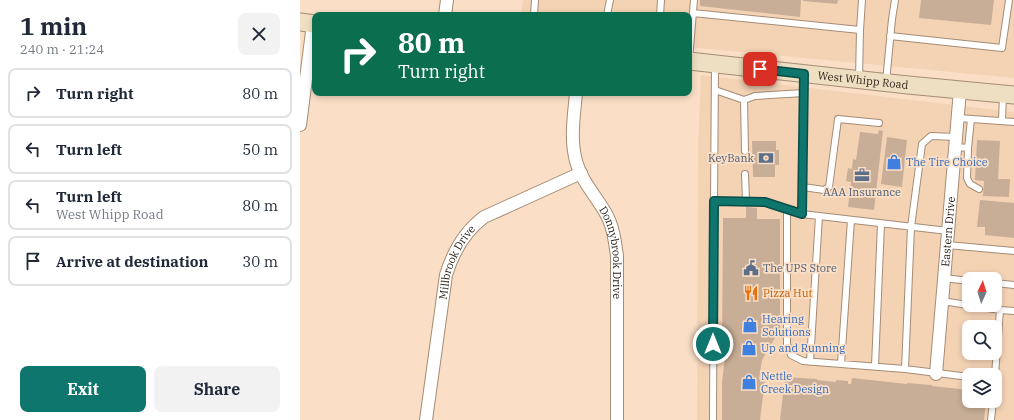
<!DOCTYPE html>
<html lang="en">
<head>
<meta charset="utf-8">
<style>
  body { margin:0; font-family:"IBM Plex Serif",serif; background:#f2f2f3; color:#1f2937; height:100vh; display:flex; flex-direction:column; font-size:15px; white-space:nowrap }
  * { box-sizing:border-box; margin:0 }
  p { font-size:13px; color:#747a83 }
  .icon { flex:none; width:22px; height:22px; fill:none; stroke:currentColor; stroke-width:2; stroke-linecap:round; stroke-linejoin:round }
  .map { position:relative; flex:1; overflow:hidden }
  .side { display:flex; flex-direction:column; background:#fff; width:300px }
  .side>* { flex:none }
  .banner { position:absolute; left:12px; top:12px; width:380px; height:84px; border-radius:8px; box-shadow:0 2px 6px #0003; background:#0b6e4f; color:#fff; overflow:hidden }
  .needle { width:26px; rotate:4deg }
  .fabs { position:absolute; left:662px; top:272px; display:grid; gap:8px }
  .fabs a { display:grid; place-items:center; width:40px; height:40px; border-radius:8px; background:#fff; box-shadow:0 2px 6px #0003; font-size:20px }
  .pin { position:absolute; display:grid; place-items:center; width:34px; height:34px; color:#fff; margin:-17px; border-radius:8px; box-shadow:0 2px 6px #0006 }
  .me { position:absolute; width:44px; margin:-22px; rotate:0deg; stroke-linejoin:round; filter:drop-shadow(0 0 3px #0008) }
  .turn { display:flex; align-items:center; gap:14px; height:84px; padding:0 20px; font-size:18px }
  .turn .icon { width:52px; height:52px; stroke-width:2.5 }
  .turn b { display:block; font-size:28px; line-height:34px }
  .round { display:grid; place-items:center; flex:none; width:42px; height:42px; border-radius:8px; background:#f2f2f3 }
  .summary { display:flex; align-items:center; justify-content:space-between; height:68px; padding:0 20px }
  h1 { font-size:24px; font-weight:700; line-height:30px }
  .button { display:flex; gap:8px; margin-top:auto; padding:8px 20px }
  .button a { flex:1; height:46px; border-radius:8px; background:#0f766e; color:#fff; font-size:16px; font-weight:700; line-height:46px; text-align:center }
  .button a+a { background:#f2f2f3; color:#1f2937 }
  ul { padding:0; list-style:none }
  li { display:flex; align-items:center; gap:12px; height:50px; margin:0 8px 6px; padding:0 12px; border:2px solid #e0e1e3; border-radius:8px }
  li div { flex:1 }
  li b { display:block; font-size:15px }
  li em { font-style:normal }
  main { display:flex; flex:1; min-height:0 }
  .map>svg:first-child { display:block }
  .built { fill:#f4d3b5; fill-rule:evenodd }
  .building { fill:#c8ae96 }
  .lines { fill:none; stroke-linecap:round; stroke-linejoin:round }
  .lane-casing { stroke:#a58c74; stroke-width:8 }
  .street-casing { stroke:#a58c74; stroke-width:14 }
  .secondary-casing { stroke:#a58c74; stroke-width:19 }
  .lane { stroke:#fff; stroke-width:6 }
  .street { stroke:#fff; stroke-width:12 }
  .secondary { stroke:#efdfc2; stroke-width:17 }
  .route-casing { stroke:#0a4d48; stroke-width:10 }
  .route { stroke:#0f766e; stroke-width:7 }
  .labels { text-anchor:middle; stroke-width:3.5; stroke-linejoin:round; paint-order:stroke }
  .street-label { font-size:11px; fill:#2e241a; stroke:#fadfc6 }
  .service-label { font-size:11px; fill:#4e5e75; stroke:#fadfc6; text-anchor:end }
  .shop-label { font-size:11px; fill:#366cbe; stroke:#fadfc6; text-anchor:start }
  .food-label { font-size:11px; fill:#c56008; stroke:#fadfc6; text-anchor:start }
</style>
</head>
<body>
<main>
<section class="side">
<div class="summary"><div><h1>1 min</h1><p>240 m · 21:24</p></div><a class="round"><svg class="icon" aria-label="close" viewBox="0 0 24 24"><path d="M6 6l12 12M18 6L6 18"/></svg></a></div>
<ul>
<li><svg class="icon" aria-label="right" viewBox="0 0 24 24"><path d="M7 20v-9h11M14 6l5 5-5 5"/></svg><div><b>Turn right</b></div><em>80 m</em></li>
<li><svg class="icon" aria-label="left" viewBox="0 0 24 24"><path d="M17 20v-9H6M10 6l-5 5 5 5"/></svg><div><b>Turn left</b></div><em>50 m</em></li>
<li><svg class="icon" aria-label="left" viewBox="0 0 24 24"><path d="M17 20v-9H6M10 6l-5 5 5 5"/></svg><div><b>Turn left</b><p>West Whipp Road</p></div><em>80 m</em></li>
<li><svg class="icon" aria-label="arrive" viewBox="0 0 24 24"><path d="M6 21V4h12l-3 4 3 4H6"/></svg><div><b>Arrive at destination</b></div><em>30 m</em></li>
</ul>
<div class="button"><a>Exit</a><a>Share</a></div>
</section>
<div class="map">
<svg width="714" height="420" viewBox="0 0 714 420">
  <rect width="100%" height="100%" fill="#fadfc6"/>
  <path class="built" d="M223,0H714V78L389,47V15H221Z
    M401,75L714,112V420H397L398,146ZM669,279H695V305H669ZM669,327H695V353H669ZM669,375H695V401H669Z"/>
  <path class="building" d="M400,0H501L500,17L400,6Z
    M503,0H538L537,4L503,1Z
    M621,0H694L691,25L619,18Z
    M579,130L583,131L574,210L548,207L551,182L546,181L548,168L552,169L553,159L556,160L560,132L578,134Z
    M587,137L607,140L602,187L581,184Z
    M677,140L700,141L698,179H710L709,197L683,196L684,181L675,180Z
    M452,141H476V150H479V165H475V177H453Z
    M680,200L714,203V238L685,235V227H677Z
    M446,207L457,208V219H480V329L462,360L459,379L465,380L460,420H422V382L425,357L422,356L423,218H446Z
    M485,377L517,379V380L536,382V380L548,381V384H551L552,378L607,384V383L632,385V386L669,390V401H686L684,420H480Z"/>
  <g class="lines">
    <g class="lane-casing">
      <path id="lane" d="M393,13L560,30L559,79
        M234,15L235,0
        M307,15L310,0
        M360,15L361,0
        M560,30L562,0
        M590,36L702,48L709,0
        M389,60L394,0
        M415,66L414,201L465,202L502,214
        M504,75L502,214L648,231
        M586,82L592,19L595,0
        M415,90L444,100
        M658,118L714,122
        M702,121L703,95
        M656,147L668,148L671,119
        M668,148L667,178L670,184L679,189
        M445,151L444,100L455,96L504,93
        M445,174L446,202
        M503,187L524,190L529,187L538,119L579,123
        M487,209V344L491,355L503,361L605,369L669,377
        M647,245L714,251
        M644,278L669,281
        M695,283L714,285
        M642,301L700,310
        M510,362L519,216
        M541,364L551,220
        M575,366L581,224
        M605,369L611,227L622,144L631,136L656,137
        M695,375L700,310L714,311
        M413,420L414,201
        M691,420L693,401"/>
    </g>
    <g class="street-casing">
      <g id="street">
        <path d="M145,15L147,0"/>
        <path id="s1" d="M276,93C274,116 270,138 276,161C281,180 295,195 305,212C313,225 315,241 317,256V420"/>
        <path d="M0,125L13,24"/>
        <path id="s2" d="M636,374L660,90"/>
        <path id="s3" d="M126,420L146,275C153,252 164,232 184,217L281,173"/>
      </g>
    </g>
    <g class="secondary-casing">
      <g id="secondary">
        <path d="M0,22L15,24"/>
        <path id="s4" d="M389,61L608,85L714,95"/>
      </g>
    </g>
    <use href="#lane" class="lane"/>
    <use href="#street" class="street"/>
    <use href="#secondary" class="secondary"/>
  </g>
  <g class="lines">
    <g class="route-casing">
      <path id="route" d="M413,344L414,201L465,202L502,214L504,74L460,69"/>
    </g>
    <use href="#route" class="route"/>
  </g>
  <defs>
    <g id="bank-bare" transform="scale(1.2)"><path d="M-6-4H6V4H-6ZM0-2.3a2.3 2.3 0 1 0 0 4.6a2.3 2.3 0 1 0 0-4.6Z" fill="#5c6f8a" stroke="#fadfc6" stroke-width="2.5" paint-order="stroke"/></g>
    <g id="shop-bare" transform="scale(1.2)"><path d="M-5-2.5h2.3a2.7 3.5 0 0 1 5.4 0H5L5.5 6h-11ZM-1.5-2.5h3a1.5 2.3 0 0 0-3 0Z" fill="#3f7fe0" stroke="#fadfc6" stroke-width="2.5" paint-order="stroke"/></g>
    <g id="office-bare" transform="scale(1.2)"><path d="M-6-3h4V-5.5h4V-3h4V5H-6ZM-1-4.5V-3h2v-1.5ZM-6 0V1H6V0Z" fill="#5c6f8a" stroke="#fadfc6" stroke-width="2.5" paint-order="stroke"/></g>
    <g id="civic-bare" transform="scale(1.2)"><path d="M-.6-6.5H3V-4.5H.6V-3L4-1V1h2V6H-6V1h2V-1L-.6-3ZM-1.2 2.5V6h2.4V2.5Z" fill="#5c6f8a" stroke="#fadfc6" stroke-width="2.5" paint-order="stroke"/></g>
    <g id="restaurant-bare" transform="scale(1.2)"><path d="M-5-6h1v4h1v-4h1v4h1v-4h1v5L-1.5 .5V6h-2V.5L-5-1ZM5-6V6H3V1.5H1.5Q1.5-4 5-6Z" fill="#e8710a" stroke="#fadfc6" stroke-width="2.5" paint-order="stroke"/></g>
  </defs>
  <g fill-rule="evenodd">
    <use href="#bank-bare" x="466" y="158"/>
    <use href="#shop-bare" x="594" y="162"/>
    <use href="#office-bare" x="562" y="175"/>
    <use href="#civic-bare" x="451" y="268"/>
    <use href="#restaurant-bare" x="451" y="293"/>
    <use href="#shop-bare" x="450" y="325"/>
    <use href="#shop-bare" x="449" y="348"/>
    <use href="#shop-bare" x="449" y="382"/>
  </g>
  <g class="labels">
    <g class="street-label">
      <text dy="4" stroke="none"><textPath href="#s4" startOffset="175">West Whipp Road</textPath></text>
      <text dy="4" stroke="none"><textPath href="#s2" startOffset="143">Eastern Drive</textPath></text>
      <text dy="4" stroke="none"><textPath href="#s1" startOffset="169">Donnybrook Drive</textPath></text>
      <text dy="4" stroke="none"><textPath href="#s3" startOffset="162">Millbrook Drive</textPath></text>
    </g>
    <g class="service-label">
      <text x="454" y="162">KeyBank</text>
      <text x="562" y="196" text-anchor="middle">AAA Insurance</text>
      <text x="463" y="272" text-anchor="start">The UPS Store</text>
    </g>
    <g class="shop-label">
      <text x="606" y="166">The Tire Choice</text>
      <text x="462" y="323">Hearing<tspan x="462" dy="13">Solutions</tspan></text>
      <text x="461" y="352">Up and Running</text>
      <text x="461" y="380">Nettle<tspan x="461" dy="13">Creek Design</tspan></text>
    </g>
    <g class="food-label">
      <text x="463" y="297">Pizza Hut</text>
    </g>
  </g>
</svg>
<div class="fabs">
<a><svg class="needle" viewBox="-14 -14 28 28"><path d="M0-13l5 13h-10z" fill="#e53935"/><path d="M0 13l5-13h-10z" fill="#747a83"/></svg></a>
<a><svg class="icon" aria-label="search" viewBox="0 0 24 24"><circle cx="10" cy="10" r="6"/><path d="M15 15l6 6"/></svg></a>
<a><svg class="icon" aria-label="layers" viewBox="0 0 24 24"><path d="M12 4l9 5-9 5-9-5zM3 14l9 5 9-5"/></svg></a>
</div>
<div class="pin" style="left:460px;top:69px;background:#d93025"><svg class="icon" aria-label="arrive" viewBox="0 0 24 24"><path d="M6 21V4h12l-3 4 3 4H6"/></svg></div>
<svg class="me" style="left:413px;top:344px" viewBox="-20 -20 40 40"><circle r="17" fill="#0f766e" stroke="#fff" stroke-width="3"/><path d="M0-11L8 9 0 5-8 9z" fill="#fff"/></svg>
<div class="banner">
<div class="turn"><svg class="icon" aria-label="right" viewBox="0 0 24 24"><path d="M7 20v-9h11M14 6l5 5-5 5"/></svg><div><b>80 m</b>Turn right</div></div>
</div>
</div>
</main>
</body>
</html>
